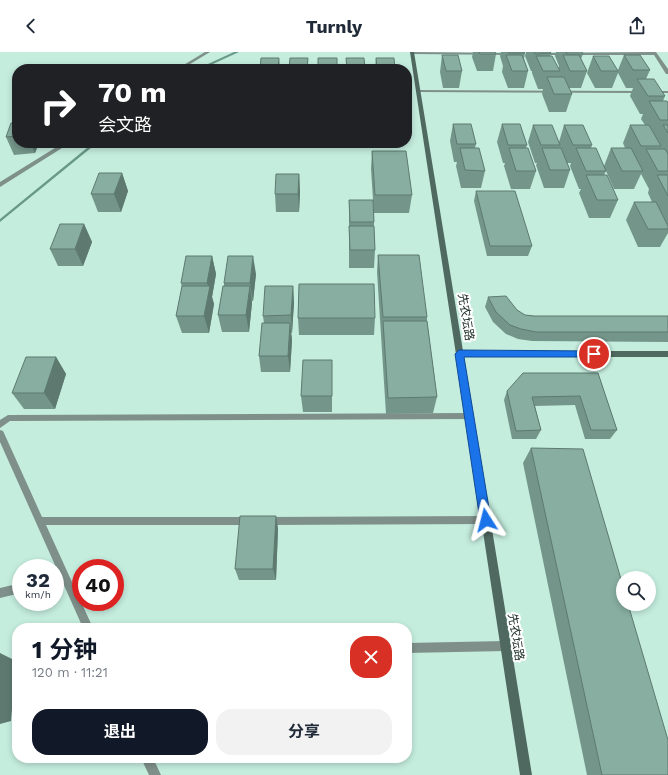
<!DOCTYPE html>
<html lang="zh">
<head>
<meta charset="utf-8">
<style>
  body { margin:0; font-family:"Work Sans","Noto Sans SC",sans-serif; background:#f2f2f3; color:#1f2937; height:100vh; display:flex; flex-direction:column; font-size:15px; white-space:nowrap }
  * { box-sizing:border-box; margin:0 }
  p { font-size:13px; color:#747a83 }
  .icon { flex:none; width:22px; height:22px; fill:none; stroke:currentColor; stroke-width:2; stroke-linecap:round; stroke-linejoin:round }
  .map { position:relative; flex:1; overflow:hidden }
  .drawer { position:absolute; left:12px; top:571px; width:400px; height:140px; display:flex; flex-direction:column; background:#fff; border-radius:16px; box-shadow:0 2px 6px #0003 }
  .drawer>* { flex:none }
  .hud { position:absolute; left:12px; top:12px; width:400px; height:84px; border-radius:16px; box-shadow:0 2px 6px #0003; background:#202124; color:#fff; overflow:hidden }
  .buttons { position:absolute; left:616px; top:519px; display:grid; gap:8px }
  .buttons a { display:grid; place-items:center; width:40px; height:40px; border-radius:50%; background:#fff; box-shadow:0 2px 6px #0003; font-size:20px }
  .speed { position:absolute; left:12px; top:507px; display:flex; gap:8px; font-size:20px; font-weight:700; text-align:center }
  .speed>* { display:grid; place-content:center; width:52px; height:52px; border-radius:50%; background:#fff; box-shadow:0 2px 6px #0003; line-height:1 }
  .speed small { font-size:10px; font-weight:400 }
  .speed .limit { border:6px solid #d22; background:#fff; color:#111 }
  .pin { position:absolute; display:grid; place-items:center; width:34px; height:34px; color:#fff; margin:-17px; border:2px solid #fff; border-radius:50%; box-shadow:0 1px 4px #0007 }
  .me { position:absolute; width:44px; margin:-22px; rotate:351deg; stroke-linejoin:round; filter:drop-shadow(0 0 3px #0008) }
  .turn { display:flex; align-items:center; gap:14px; height:84px; padding:0 20px; font-size:18px }
  .turn .icon { width:52px; height:52px; stroke-width:2.5 }
  .turn b { display:block; font-size:28px; line-height:34px }
  .round { display:grid; place-items:center; flex:none; width:42px; height:42px; border-radius:16px; background:#f2f2f3 }
  .head { display:flex; align-items:center; justify-content:space-between; height:68px; padding:0 20px }
  h1 { font-size:24px; font-weight:700; line-height:30px; color:#111827 }
  .cta { display:flex; gap:8px; margin-top:auto; padding:8px 20px }
  .cta a { flex:1; height:46px; border-radius:16px; background:#111827; color:#fff; font-size:16px; font-weight:700; line-height:46px; text-align:center }
  .cta a+a { background:#f2f2f3; color:#1f2937 }
  header { display:flex; justify-content:space-between; align-items:center; height:52px; padding:0 20px; background:#fff; font-size:18px; font-weight:700 }
  .map>svg:first-child { display:block }
  .lines { fill:none; stroke-linecap:round; stroke-linejoin:round }
  .stream { fill:#699989; fill-rule:evenodd }
  .street { fill:#7f908a; fill-rule:evenodd }
  .secondary { fill:#506960; fill-rule:evenodd }
  .wall { fill:#74968a }
  .shaded-wall { fill:#5e7a70 }
  .building { fill:#87aea0; stroke:#5e7a70 }
  .route { fill:#1a73e8; stroke:#114b97 }
  .labels { text-anchor:middle; stroke-width:4; stroke-linejoin:round; paint-order:stroke }
  .street-label { font-size:12px; fill:#253530; stroke:#fff }
</style>
</head>
<body>
<header><svg class="icon" aria-label="back" viewBox="0 0 24 24"><path d="M15 5l-7 7 7 7"/></svg>Turnly<svg class="icon" aria-label="share" viewBox="0 0 24 24"><path d="M12 15V3M7 8l5-5 5 5M5 13v7h14v-7"/></svg></header>
<div class="map">
<svg width="668" height="723" viewBox="0 0 668 723">
  <rect width="100%" height="100%" fill="#c4edde"/>
  <g class="lines">
    <path class="stream" d="M234,0H239L202,17H197Z
      M93,91H97L0,170V167Z"/>
    <path class="street" d="M205,0H210L182,17H177Z
      M411,0L510,1L512,2L510,3L412,2L410,1Z
      M652,0H656L668,17V22H666L654,3H540L538,2L540,1Z
      M416,38L641,39L643,40L641,41L418,40H416Z
      M651,39H668V41H653L651,40Z
      M63,91H70L0,135V130Z
      M469,361L472,362L473,364L472,366L469,367L10,369L0,376V368L8,363Z
      M0,378L3,379L4,381L42,465H249L252,466L254,469L252,472L249,473H46L93,576H83L63,531L55,533V523L59,522L0,390Z
      M486,464L489,465L491,468L489,471L486,472L266,473L263,472L261,469L263,466L266,465Z
      M21,531V541L0,546V536Z
      M505,589L509,590L510,594L509,598L505,599L407,601V591Z
      M141,706H153L161,723H149Z"/>
    <path class="secondary" d="M410,0H414L463,299H668V305H464L532,723H520Z"/>
  </g>
  <path class="wall" d="M473,0H495L496,2L493,19H477L472,5Z
    M501,0H524L525,1L524,7L528,19L524,36H508L502,20L503,14L500,4Z
    M526,0H550L551,1L550,4L558,17L559,14L555,4L556,0H582L583,2L581,7L587,19L581,36H569L572,42L566,60H549L542,42L543,37H538L532,21V19H531L525,4Z
    M442,3L462,19L459,36H443L440,20Z
    M624,3L650,18L646,27L665,44L663,49L668,51V181L660,195H638L626,168L634,150H652L648,141L649,137L641,122L634,137H614L606,119L604,123L618,148L610,166H589L579,141L581,137H579L570,114L571,111H567L570,118L564,136H544L536,113L537,111H535L528,90L533,73L559,90L564,73L592,93L591,96L604,114L611,96H625L623,91L630,73H645L641,67L643,62H640L630,44L633,36H626L618,21L612,36H595L587,21L593,4L618,18Z
    M376,6L395,17H375Z
    M17,71V91H39L35,101L14,103L6,85Z
    M453,72L476,92L475,96L485,119L481,136H461L456,114L457,110H454L450,89Z
    M502,72L527,93L526,96L536,119L530,137H511L504,114L505,111H503L497,90Z
    M253,91H273V92H253Z
    M315,91H335V92H315Z
    M344,91H365V93H344Z
    M380,91H401L400,94H380Z
    M372,99L412,143L409,161H374V176L375,198L374,216H349V148H373L371,117Z
    M122,121L128,139L121,160H98L91,142Z
    M299,122L300,140L299,160H276L275,142Z
    M476,139L532,194L528,204H487L474,149Z
    M84,172L92,190L83,214H58L50,197Z
    M378,203L427,265V269L437,345L433,361L386,362L377,220Z
    M212,204L216,222L212,245L214,252L209,281H182L176,264L182,236L181,231Z
    M256,222L253,249H252V251L249,280H222L218,263L224,234V231Z
    M293,234L294,251L292,281H291L292,288L290,320H261L259,304L264,271L263,264Z
    M488,245L525,263L534,264H668V290L532,289L518,287L506,282L493,270L485,255Z
    M298,266H375L374,283H299Z
    M56,305L66,322L55,357H24L12,341Z
    M332,308V360H303L301,344Z
    M598,321L617,378L610,387H585L575,353L535,354L541,378L536,387H512L504,348L507,339Z
    M531,396L668,723H587L523,411Z
    M276,464L278,477L276,528H239L235,517Z"/>
  <path class="shaded-wall" d="M279,6L280,17H278Z
    M30,91H39L35,101Z
    M122,121L128,139L121,160L114,142Z
    M299,122L300,140L299,160L298,142Z
    M84,172L92,190L83,214L75,197Z
    M212,204L216,222L212,245L214,252L209,281L204,264L209,238L207,231Z
    M253,204L256,222L253,249L250,231Z
    M250,234L252,251L249,280L246,263Z
    M293,234L294,251L292,281L291,263Z
    M290,271L292,288L290,320L288,304Z
    M56,305L66,322L55,357L44,341Z
    M276,464L278,477L276,528L273,517Z
    M0,601L16,609L11,669L0,672Z"/>
  <path class="building" d="M479,0H495L496,2H480Z
    M508,0H524L525,1H509Z
    M534,0H550L551,1L535,2Z
    M566,0H582L583,2H567Z
    M442,3H458L462,19H446Z
    M506,3H522L528,19H512Z
    M563,3H579L587,19H570Z
    M624,3H640L650,18H633Z
    M536,4H552L560,19H543Z
    M593,4H609L618,19H601Z
    M261,6H279L278,17H260Z
    M290,6H308L307,17H289Z
    M318,6H337V17H318Z
    M346,6H364L365,17H347Z
    M376,6H394L395,17H377Z
    M547,25H564L572,42H554Z
    M637,27H654L665,44H648Z
    M649,49H667L668,51V68H660Z
    M11,71H17V84L6,85Z
    M453,72H471L476,92H457Z
    M502,72H520L527,93H508Z
    M533,73H552L560,93H541Z
    M564,73H583L592,93H573Z
    M630,73H649L661,94H641Z
    M663,73H668V81Z
    M460,96H479L485,119L465,118Z
    M509,96H528L536,119H516Z
    M542,96H561L570,118H550Z
    M576,96H596L606,119H586Z
    M611,96H631L643,119H622Z
    M646,97H665L668,102V119H658Z
    M372,99H406L412,143H375Z
    M99,121H122L114,142H91Z
    M276,122H299L298,142H275Z
    M586,123H607L618,148H597Z
    M657,123H668V144Z
    M476,139H515L532,194H490Z
    M349,148H373L374,170H350Z
    M634,150H656L668,174V177H648Z
    M60,172H84L75,197H50Z
    M349,174H374L375,198H350Z
    M378,203H419L427,265H383Z
    M186,204H212L207,231H181Z
    M228,204H253L250,231H224Z
    M299,232H374L375,266H298Z
    M182,234H210L204,264H176Z
    M223,234H250L246,263H218Z
    M265,234H293L291,263L263,264Z
    M506,244L517,258L525,263L534,264H668V280H536L521,277L510,273L496,260L488,245Z
    M383,269H427L437,345L388,346Z
    M262,271H290L288,304H259Z
    M26,305H56L44,341H12Z
    M303,308H332V344H301Z
    M523,321H598L617,378H591L580,344L532,345L541,378L516,379L507,339Z
    M531,396L583,397L623,534V552H628L668,688V723H602Z
    M240,464H276L273,517H235Z"/>
  <path class="route" d="M459,298L594,299L598,302L594,305H464L491,468L489,472L486,473L482,472L480,468L455,302Z"/>
  <g class="labels">
    <g class="street-label">
      <text transform="translate(466 265) rotate(81)" y="4">先农坛路</text>
      <text transform="translate(516 585) rotate(81)" y="4">先农坛路</text>
    </g>
  </g>
</svg>
<div class="buttons">
<a><svg class="icon" aria-label="search" viewBox="0 0 24 24"><circle cx="10" cy="10" r="6"/><path d="M15 15l6 6"/></svg></a>
</div>
<div class="speed"><div>32<small>km/h</small></div><div class="limit">40</div></div>
<div class="pin" style="left:594px;top:302px;background:#d93025"><svg class="icon" aria-label="arrive" viewBox="0 0 24 24"><path d="M6 21V4h12l-3 4 3 4H6"/></svg></div>
<svg class="me" style="left:486px;top:468px" viewBox="-20 -20 40 40"><path d="M0-17L14 15 0 8-14 15z" fill="#1a73e8" stroke="#fff" stroke-width="4"/></svg>
<div class="hud">
<div class="turn"><svg class="icon" aria-label="right" viewBox="0 0 24 24"><path d="M7 20v-9h11M14 6l5 5-5 5"/></svg><div><b>70 m</b>会文路</div></div>
</div>
<section class="drawer">
<div class="head"><div><h1>1 分钟</h1><p>120 m · 11:21</p></div><a class="round" style="background:#d93025;color:#fff"><svg class="icon" aria-label="close" viewBox="0 0 24 24"><path d="M6 6l12 12M18 6L6 18"/></svg></a></div>
<div class="cta"><a>退出</a><a>分享</a></div>
</section>
</div>
</body>
</html>
